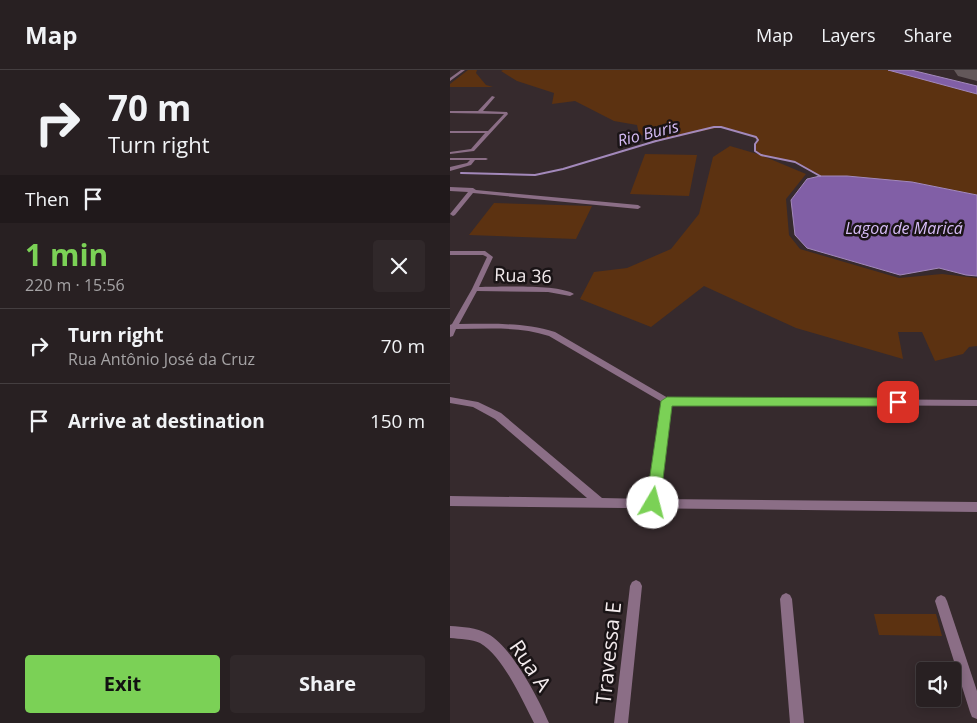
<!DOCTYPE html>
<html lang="en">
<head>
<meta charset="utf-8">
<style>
  body { margin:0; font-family:"Open Sans",sans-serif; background:#30282a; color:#f1f3f6; height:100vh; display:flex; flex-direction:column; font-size:19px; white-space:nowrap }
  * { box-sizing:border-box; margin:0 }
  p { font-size:16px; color:#a5a3a5 }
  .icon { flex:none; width:28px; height:28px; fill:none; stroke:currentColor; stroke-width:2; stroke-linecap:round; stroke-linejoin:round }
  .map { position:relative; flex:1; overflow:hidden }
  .sheet { display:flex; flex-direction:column; background:#282022; width:450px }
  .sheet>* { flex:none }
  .hud { background:#282022; color:#f1f3f6; overflow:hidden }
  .fabs { position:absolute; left:466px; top:592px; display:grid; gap:10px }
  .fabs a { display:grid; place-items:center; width:45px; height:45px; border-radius:5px; background:#282022; box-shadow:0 2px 12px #0003,0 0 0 1px #443e40; font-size:25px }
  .pin { position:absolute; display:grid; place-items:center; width:42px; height:42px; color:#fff; margin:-21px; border-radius:10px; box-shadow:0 2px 8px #0006 }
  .me { position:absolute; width:55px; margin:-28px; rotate:8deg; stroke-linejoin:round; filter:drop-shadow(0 0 4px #0008) }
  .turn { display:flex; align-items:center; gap:18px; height:105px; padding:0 25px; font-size:22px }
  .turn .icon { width:65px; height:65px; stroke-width:2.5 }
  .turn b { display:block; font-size:35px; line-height:42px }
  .then { display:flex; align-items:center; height:48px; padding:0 25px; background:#0003; gap:10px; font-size:19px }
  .round { display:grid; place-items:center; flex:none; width:52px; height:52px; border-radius:5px; background:#30282a }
  .overview { display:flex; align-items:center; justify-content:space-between; height:85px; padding:0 25px }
  h1 { font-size:30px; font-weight:700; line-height:38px; color:#7bd156 }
  .button { display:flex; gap:10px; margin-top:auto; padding:10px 25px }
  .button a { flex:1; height:58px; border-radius:5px; background:#7bd156; color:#111; font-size:20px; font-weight:700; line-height:58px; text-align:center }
  .button a+a { background:#30282a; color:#f1f3f6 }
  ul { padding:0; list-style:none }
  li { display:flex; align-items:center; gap:15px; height:75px; padding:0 25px; border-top:1px solid #443e40 }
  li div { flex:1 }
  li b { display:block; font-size:19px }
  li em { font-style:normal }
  header { display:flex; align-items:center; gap:30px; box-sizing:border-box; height:70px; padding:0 25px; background:#282022; border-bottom:1px solid #443e40 }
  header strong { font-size:24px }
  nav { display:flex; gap:28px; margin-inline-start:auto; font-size:18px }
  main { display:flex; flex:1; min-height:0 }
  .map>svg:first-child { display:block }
  .green { fill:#5c3211 }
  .water { fill:#815fa6; stroke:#a389bb }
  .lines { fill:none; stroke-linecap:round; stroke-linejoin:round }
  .stream { stroke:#a389bb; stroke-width:2 }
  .runway { fill:#63585a; fill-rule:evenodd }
  .minor { fill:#8b6e86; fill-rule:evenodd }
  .route { fill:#7bd156; stroke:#508838 }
  .labels { text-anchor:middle; stroke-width:5; stroke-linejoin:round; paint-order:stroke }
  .far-water-label { font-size:16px; font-style:italic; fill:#d6bcf6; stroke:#1a1416 }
  .street-label { font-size:18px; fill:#f3ebed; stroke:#1a1416 }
  .near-street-label { font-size:21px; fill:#f3ebed; stroke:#1a1416 }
</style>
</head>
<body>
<header>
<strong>Map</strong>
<nav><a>Map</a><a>Layers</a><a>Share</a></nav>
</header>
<main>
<section class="sheet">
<div class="hud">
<div class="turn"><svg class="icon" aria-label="right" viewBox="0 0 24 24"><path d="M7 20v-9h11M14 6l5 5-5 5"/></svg><div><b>70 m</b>Turn right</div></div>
<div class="then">Then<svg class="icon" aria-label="arrive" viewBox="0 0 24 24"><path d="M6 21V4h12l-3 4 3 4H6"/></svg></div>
</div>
<div class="overview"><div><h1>1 min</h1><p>220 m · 15:56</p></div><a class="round"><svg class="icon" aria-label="close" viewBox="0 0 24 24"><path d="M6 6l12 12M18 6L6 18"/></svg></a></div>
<ul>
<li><svg class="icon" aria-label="right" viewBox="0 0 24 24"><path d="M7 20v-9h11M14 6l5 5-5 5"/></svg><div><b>Turn right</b><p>Rua Antônio José da Cruz</p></div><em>70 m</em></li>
<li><svg class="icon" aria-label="arrive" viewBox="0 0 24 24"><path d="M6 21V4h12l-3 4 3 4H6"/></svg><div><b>Arrive at destination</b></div><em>150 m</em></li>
</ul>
<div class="button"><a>Exit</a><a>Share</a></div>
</section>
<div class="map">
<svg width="527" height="653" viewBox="0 0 527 653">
  <rect width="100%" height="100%" fill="#362a2d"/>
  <path class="green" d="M18,0H27L26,3L36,15L43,17H0V14Z
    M53,0H438L527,24V125L462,112L397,106H370L344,92L313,86L356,104L336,129L339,165L350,179L449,208L492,204L527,208V276L519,277L513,284L485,291L472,262H448L453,289L346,258L254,216L201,257L130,229L144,202L177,198L221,179L249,144L263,87L280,76L311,85L305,81V74L308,70L296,63L271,57L206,71L189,64L187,55L164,51L125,31L102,34L104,23L67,11L51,1Z
    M195,84L247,85L239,126L180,124Z
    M44,133L142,136L126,169L19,165Z
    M424,544H486L492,566L429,565Z"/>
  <path class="water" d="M438,0H461L527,16V24Z
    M370,106H397L462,112L527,125V206L516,205L489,198L450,205L357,178L345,165L341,130L357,109Z"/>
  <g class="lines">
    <path class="stream" d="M11,103L85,105L113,99L206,71L264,57H271L306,67L308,70L305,74V81L311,85L345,92L370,106"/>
    <path class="runway" d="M504,0H527V11L508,6Z"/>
    <path class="minor" d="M11,0H15L0,11V8Z
      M42,26L45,27L33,41L57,42L58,44L24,81L0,84V82L21,79L35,63H0V61H38L54,44L0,43V41H28Z
      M0,88H36L38,89L36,90H25L21,95L0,101V97L17,93L20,90H0Z
      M0,117L23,118L26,120L188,135L191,137L188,139L23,123L5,145L3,146L0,144L18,122L0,121Z
      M0,181H35L43,187L29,217C51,217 108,214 124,224L120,226L98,222L27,221L9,254C42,254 73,252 105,262L218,328L527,330V336L221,334L209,429L527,432V442L0,436V426L137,428L45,349L23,337L0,333V327L28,332L51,343L152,428L198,429L212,332L99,266C69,256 38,259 6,259L3,266L0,267V255L2,254L22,219L37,187L33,185H0Z
      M186,510L190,512L192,516L178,653H164L180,516L182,512Z
      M336,523L340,525L342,529L354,653H340L330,529L332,525Z
      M491,525L495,527L497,531L527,621V649L522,647L520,642L485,531L487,527Z
      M0,556C13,557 26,557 38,564C61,576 89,629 99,653H84C72,630 53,586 30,573C22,569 10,569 0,568Z"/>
  </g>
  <path class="route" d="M217,327L448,328L453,332L448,336H222L210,433L208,438L203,439L198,438L196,433L211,331Z"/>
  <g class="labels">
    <g class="far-water-label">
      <text transform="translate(198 63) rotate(-14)" y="6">Rio Buris</text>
      <text x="454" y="164">Lagoa de Maricá</text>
    </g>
    <g class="street-label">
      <text transform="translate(73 206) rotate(2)" y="6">Rua 36</text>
    </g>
    <g class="near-street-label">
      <text transform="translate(159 583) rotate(-84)" y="7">Travessa E</text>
      <text transform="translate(80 596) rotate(56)" y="7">Rua A</text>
    </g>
  </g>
</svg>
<div class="fabs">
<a><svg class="icon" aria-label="sound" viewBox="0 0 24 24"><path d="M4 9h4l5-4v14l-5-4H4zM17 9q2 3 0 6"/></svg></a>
</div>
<div class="pin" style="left:448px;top:332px;background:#d93025"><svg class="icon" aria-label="arrive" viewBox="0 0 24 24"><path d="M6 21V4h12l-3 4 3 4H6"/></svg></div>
<svg class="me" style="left:203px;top:433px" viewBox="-20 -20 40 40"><circle r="19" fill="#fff"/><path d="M0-13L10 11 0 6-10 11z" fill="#7bd156"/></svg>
</div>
</main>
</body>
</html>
